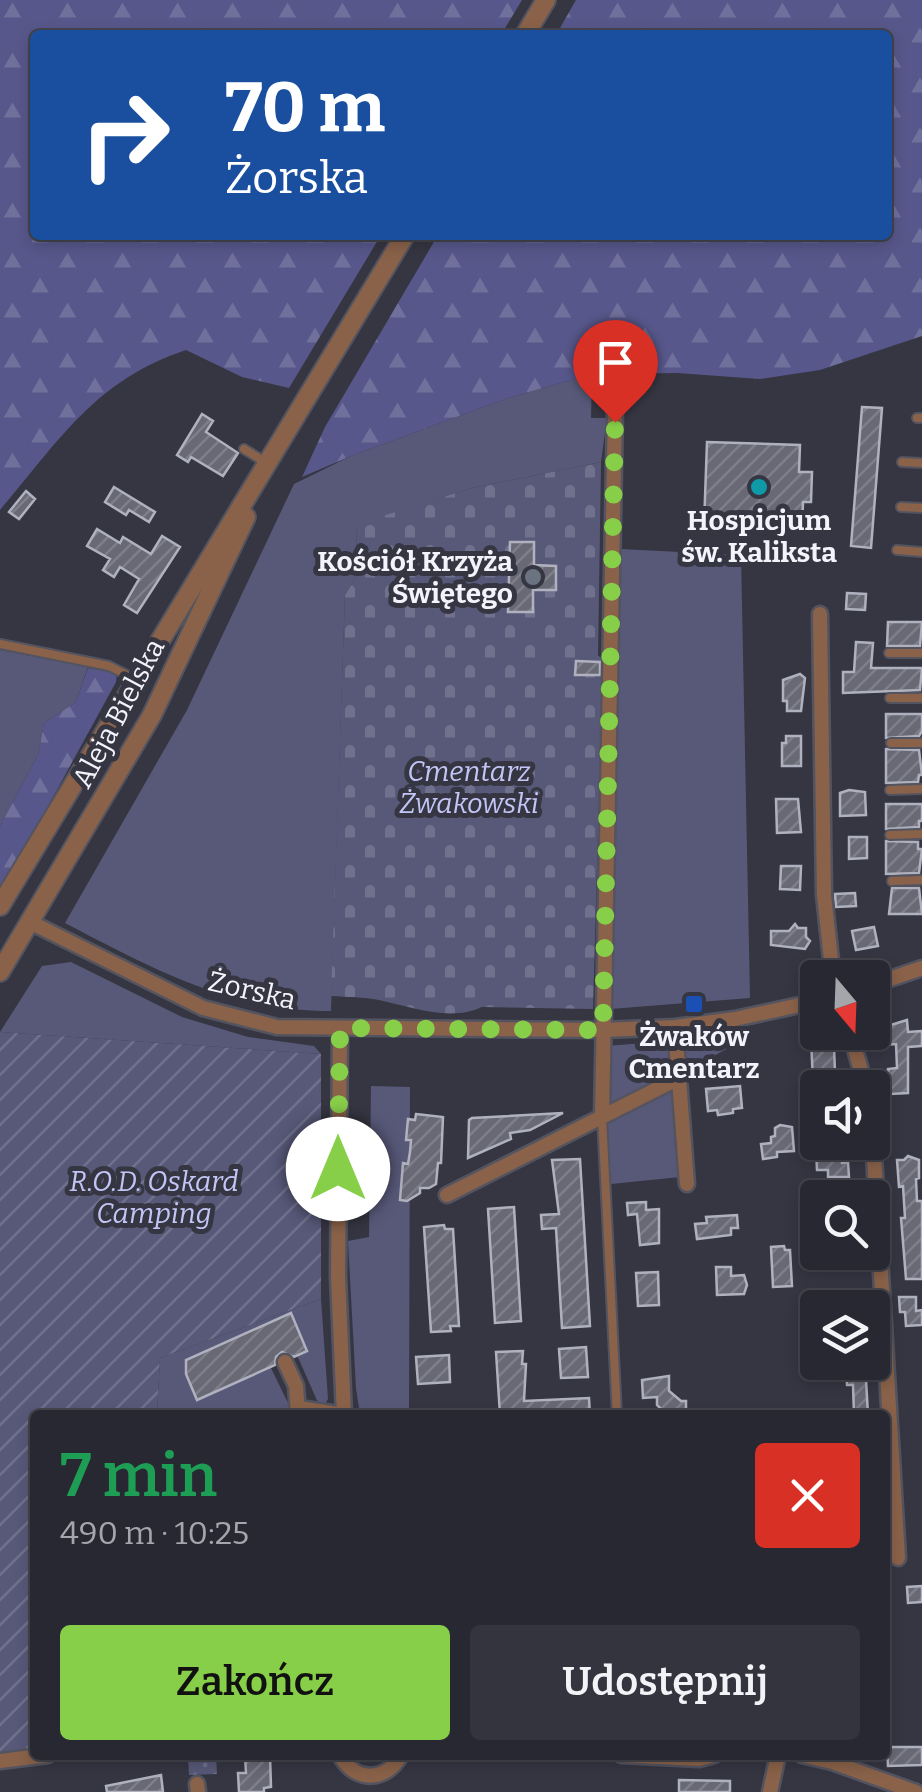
<!DOCTYPE html>
<html lang="pl">
<head>
<meta charset="utf-8">
<style>
  body { margin:0; font-family:Bitter,serif; background:#34343e; color:#f1f3f6; height:100vh; display:flex; flex-direction:column; font-size:38px; white-space:nowrap }
  * { box-sizing:border-box; margin:0 }
  p { font-size:32px; color:#a5a6ac }
  .icon { flex:none; width:55px; height:55px; fill:none; stroke:currentColor; stroke-width:2; stroke-linecap:round; stroke-linejoin:round }
  .map { position:relative; flex:1; overflow:hidden }
  .panel { position:absolute; left:30px; top:1410px; width:860px; height:350px; display:flex; flex-direction:column; background:#282832; border-radius:10px; box-shadow:0 5px 15px #0003,0 0 0 2px #44444d }
  .panel>* { flex:none }
  .hud { position:absolute; left:30px; top:30px; width:862px; height:210px; border-radius:10px; box-shadow:0 5px 15px #0003,0 0 0 2px #44444d; background:#1a4fa0; color:#fff; overflow:hidden }
  .needle { width:65px; rotate:161deg }
  .controls { position:absolute; left:800px; top:960px; display:grid; gap:20px }
  .controls a { display:grid; place-items:center; width:90px; height:90px; border-radius:10px; background:#282832; box-shadow:0 5px 15px #0003,0 0 0 2px #44444d; font-size:50px }
  .pin { position:absolute; display:grid; place-items:center; width:85px; height:85px; color:#fff; margin:-102px -42px; border-radius:50% 50% 50% 0; rotate:-45deg; box-shadow:0 0 10px #0007 }
  .pin .icon { rotate:45deg }
  .me { position:absolute; width:110px; margin:-55px; rotate:0deg; stroke-linejoin:round; filter:drop-shadow(0 0 8px #0008) }
  .turn { display:flex; align-items:center; gap:35px; height:210px; padding:0 30px; font-size:45px }
  .turn .icon { width:130px; height:130px; stroke-width:2.5 }
  .turn b { display:block; font-size:70px; line-height:85px }
  .round { display:grid; place-items:center; flex:none; width:105px; height:105px; border-radius:10px; background:#34343e }
  .head { display:flex; align-items:center; justify-content:space-between; height:170px; padding:0 30px }
  h1 { font-size:60px; font-weight:600; line-height:75px; color:#1e9e55 }
  .action { display:flex; gap:20px; margin-top:auto; padding:20px 30px }
  .action a { flex:1; height:115px; border-radius:10px; background:#88cf49; color:#111; font-size:40px; font-weight:600; line-height:115px; text-align:center }
  .action a+a { background:#34343e; color:#f1f3f6 }
  .map>svg:first-child { display:block }
  .grass { fill:#585979 }
  .forest { fill:url(#forest-firs) }
  .cemetery { fill:url(#cemetery-stones) }
  .park { fill:url(#park-dots) }
  .garden { fill:url(#garden-furrows) }
  .building { fill:url(#building-hatch); stroke:#b0b1bf; stroke-width:2.5 }
  .lines { fill:none; stroke-linecap:round; stroke-linejoin:round }
  .service-casing { stroke:#535460; stroke-width:12 }
  .minor-casing { stroke:#535460; stroke-width:19 }
  .tertiary-casing { stroke:#535460; stroke-width:22 }
  .service { stroke:#8a6249; stroke-width:8 }
  .minor { stroke:#8a6249; stroke-width:14 }
  .tertiary { stroke:#8a6249; stroke-width:18 }
  .route { stroke:#88cf49; stroke-width:18; stroke-dasharray:0 32.4 }
  .culture-dot { fill:#0f9aa8; stroke:#353642; stroke-width:4 }
  .worship-dot { fill:#6b7280; stroke:#353642; stroke-width:4 }
  .transit-dot { fill:#1a4fb4; stroke:#353642; stroke-width:4 }
  .labels { text-anchor:middle; stroke-width:10; stroke-linejoin:round; paint-order:stroke }
  .poi-label { font-size:28px; font-weight:bold; fill:#f3f4fb; stroke:#353642 }
  .street-label { font-size:28px; fill:#f3f4fb; stroke:#353642 }
  .park-label { font-size:28px; font-style:italic; fill:#c2c5f5; stroke:#353642 }
</style>
</head>
<body>
<div class="map">
<svg width="922" height="1792" viewBox="0 0 922 1792">
  <defs>
    <pattern id="forest-firs" width="22" height="20" patternUnits="userSpaceOnUse" patternTransform="scale(2.5)"><rect width="22" height="20" fill="#57578b"/><path d="M5 1l3.5 6h-7zM16 11l3.5 6h-7z" fill="#70709c"/></pattern>
    <pattern id="cemetery-stones" width="16" height="16" patternUnits="userSpaceOnUse" patternTransform="scale(2.5)"><rect width="16" height="16" fill="#585979"/><path d="M2 7V4a2 2 0 0 1 4 0v3zM10 15v-3a2 2 0 0 1 4 0v3z" fill="#70718d"/></pattern>
    <pattern id="park-dots" width="8" height="8" patternUnits="userSpaceOnUse" patternTransform="scale(2.5)"><rect width="8" height="8" fill="#585979"/><path d="M2 2h.1M6 6h.1" fill="none" stroke="#70718d" stroke-width="1.8" stroke-linecap="round"/></pattern>
    <pattern id="garden-furrows" width="10" height="10" patternUnits="userSpaceOnUse" patternTransform="scale(2.5)"><rect width="10" height="10" fill="#585979"/><path d="M-1 1l2-2M0 10L10 0M9 11l2-2" fill="none" stroke="#70718d"/></pattern>
    <pattern id="building-hatch" width="6" height="6" patternUnits="userSpaceOnUse" patternTransform="scale(2.5)"><rect width="6" height="6" fill="#696976"/><path d="M-1 1l2-2M0 6l6-6M5 7l2-2" fill="none" stroke="#7f7f8a"/></pattern>
  </defs>
  <rect width="100%" height="100%" fill="#353642"/>
  <path class="grass" d="M592,374L591,418H607L601,462L472,488L357,525L356,577L345,595L331,1011C229,1011 153,969 65,923L187,710L294,484L351,456L508,398Z
    M620,549L741,555L750,998L610,1009Z
    M0,650L88,667L76,702L44,723L38,755L0,826Z
    M71,962L182,1017L248,1037L314,1046L321,1054L0,1032L42,966Z
    M751,1032V1036L680,1074L679,1043L717,1040Z
    M672,1041L673,1077L606,1111L605,1046Z
    M371,1086L410,1087L409,1415H360L356,1388L348,1241L369,1237Z
    M673,1087L680,1177L611,1184L607,1120Z
    M321,1299L328,1399L324,1406L319,1405L297,1355L271,1368L290,1407L289,1415H157L160,1358Z"/>
  <path class="forest" d="M0,0H522L501,35H35V235H381L289,388L242,377L186,350C95,380 59,441 0,510Z
    M576,0H922V336L820,370L760,379L677,373L592,374L508,398L351,456L302,477L325,427L438,235H888V35H556Z
    M88,668L117,673L116,682L0,894V826L38,755L44,723L76,702Z"/>
  <path class="cemetery" d="M601,462L598,656L603,658L593,1009L482,1007C450,1022 412,1007 379,1000C364,997 347,997 331,996L345,595L356,577L357,524L472,488Z"/>
  <path class="park" d="M216,1755L217,1774L189,1775L188,1757Z"/>
  <path class="garden" d="M0,1032L321,1054V1299L160,1358L157,1415H35V1753L0,1757Z"/>
  <path class="building" d="M862,407L882,408L871,548L851,546Z
    M202,414L213,421L206,432L238,453L223,476L191,457L188,462L177,455Z
    M707,442L800,445L799,472H812L811,502H803L802,530L704,526Z
    M114,487L155,512L149,522L129,510L126,515L105,502Z
    M26,491L35,499L19,519L9,512Z
    M97,529L120,543L123,537L151,554L162,536L180,547L137,613L124,605L139,579L120,567L114,577L103,570L110,559L87,546Z
    M510,542H534V565L556,566V590H533V612H508Z
    M847,593L866,594L865,610L846,609Z
    M888,622H922L920,646H887Z
    M856,642L873,643L871,668H922L920,690L843,693V672H854Z
    M576,661L600,662V675H575Z
    M800,674L805,678L801,711H787V701H783V680Z
    M886,714H922V731L919,736L886,738Z
    M786,736H801V766H782V743H786Z
    M886,749L919,750L922,775H919L918,782L886,783Z
    M849,790L865,792L866,815L840,816V793Z
    M776,799H798L801,832L777,833Z
    M886,804H922V821H919V827L886,829Z
    M849,837H867V858L849,859Z
    M886,841L918,842V849H922L919,873L886,874Z
    M781,866H801L800,890L780,889Z
    M892,888H919L922,914H889Z
    M855,893L856,906L836,907L835,894Z
    M795,924L798,928H806V937L810,941L805,949L771,945V931H789Z
    M874,927L878,946L856,950L852,931Z
    M907,1020L908,1032L922,1031V1046L908,1047V1093L891,1094L888,1069L897,1068L896,1044L873,1046L868,1032Z
    M811,1040H824L825,1047H834L835,1072L826,1073V1080L813,1081Z
    M740,1086L742,1108L733,1109V1113L718,1115L717,1110L708,1111L706,1089Z
    M563,1113L530,1130L510,1133L511,1139L468,1158L469,1120L472,1118Z
    M416,1114L443,1117L441,1163H438L436,1184L429,1188H420V1193L407,1201L400,1200L403,1163L408,1164L410,1152L411,1140H406L408,1119L415,1120Z
    M780,1125L792,1127L794,1151L777,1152V1157L763,1159L761,1144L771,1143V1137L775,1136V1128Z
    M841,1148L842,1163L848,1162L849,1177H828V1170H817L816,1150Z
    M908,1156L919,1160V1178L916,1179L917,1201H922V1279H906L901,1218H905L903,1186L899,1187L897,1160H904Z
    M580,1159L590,1326L562,1328L556,1228L542,1229L541,1215L559,1214L552,1160Z
    M646,1202V1210L659,1209V1243L640,1245L637,1214L628,1215L627,1203Z
    M514,1207L521,1321L495,1323L488,1209Z
    M737,1215L738,1228H731V1235L697,1239L695,1224L707,1223L706,1217Z
    M444,1225L445,1229H453L459,1326H450L451,1331L431,1332L424,1227Z
    M784,1246L785,1250H790L792,1286L773,1287L771,1247Z
    M827,1252H858L859,1266L832,1270L828,1268Z
    M716,1267H731V1276L744,1275L747,1285L744,1294L717,1295Z
    M658,1272L659,1305L638,1306L636,1273Z
    M899,1297H916V1311L922,1310V1325L906,1326L905,1312H900Z
    M291,1313L307,1351L294,1357L282,1352L276,1357L275,1365L197,1400L186,1374V1360Z
    M586,1347L588,1377L561,1378L559,1349Z
    M523,1351L522,1364H526L524,1401L589,1398L590,1415H500L496,1352Z
    M449,1355L450,1382L418,1384L416,1357Z
    M846,1362H865L868,1415H854L853,1385H847Z
    M669,1376V1391L681,1401H686V1415H667L657,1405V1397L643,1398L642,1380Z
    M922,1586V1602L908,1603L907,1587Z
    M887,1747H922V1765L888,1766Z
    M245,1755H270L271,1787L264,1788V1792H239L238,1773H246Z
    M161,1775L163,1792H107L106,1786Z
    M679,1780L730,1781V1792H679Z"/>
  <g class="lines">
    <g class="service-casing">
      <path id="service" d="M917,418H922
        M244,449L265,462
        M902,462L922,463
        M901,507L922,508
        M897,550L922,552
        M0,644L109,666L135,679
        M889,653H922
        M890,698H922
        M891,743H922
        M890,790L922,789
        M890,835L922,834
        M892,881L922,880
        M602,1117L617,1415"/>
    </g>
    <g class="minor-casing">
      <path id="minor" d="M820,614L824,895L833,978
        M30,922L203,1008L277,1027L603,1030L675,1027L735,1019L818,1001
        M872,985L922,968
        M675,1027L687,1184
        M850,1032L866,1088
        M602,1117L615,410
        M872,1123L898,1558
        M447,1195L677,1079
        M285,1362L296,1386L298,1414
        M299,1408L344,1415L338,1276L340,1028
        M340,1755C355,1783 386,1782 401,1755
        M621,1755L699,1759L714,1755
        M802,1755L832,1762L916,1792
        M0,1761L48,1755
        M197,1784L198,1792
        M770,1792L778,1755"/>
    </g>
    <g class="tertiary-casing">
      <path id="tertiary" d="M525,35L546,0
        M0,906L405,235
        M0,972L152,715L246,517"/>
    </g>
    <use href="#service" class="service"/>
    <use href="#minor" class="minor"/>
    <use href="#tertiary" class="tertiary"/>
  </g>
  <g class="lines">
    <path class="route" d="M338,1169L340,1028L603,1030L615,422"/>
  </g>
  <circle class="culture-dot" cx="759" cy="487" r="10"/>
  <circle class="worship-dot" cx="533" cy="577" r="10"/>
  <rect class="transit-dot" x="684" y="994" width="20" height="20" rx="5"/>
  <g class="labels">
    <g class="poi-label">
      <text x="759" y="530">Hospicjum<tspan x="759" dy="32">św. Kaliksta</tspan></text>
      <text x="513" y="571" text-anchor="end">Kościół Krzyża<tspan x="513" dy="32">Świętego</tspan></text>
      <text x="694" y="1046">Żwaków<tspan x="694" dy="32">Cmentarz</tspan></text>
    </g>
    <g class="street-label">
      <text transform="translate(118 713) rotate(-62)" y="10">Aleja Bielska</text>
      <text transform="translate(252 990) rotate(13)" y="10">Żorska</text>
    </g>
    <g class="park-label">
      <text x="469" y="781">Cmentarz<tspan x="469" dy="32">Żwakowski</tspan></text>
      <text x="154" y="1191">R.O.D. Oskard<tspan x="154" dy="32">Camping</tspan></text>
    </g>
  </g>
</svg>
<div class="controls">
<a><svg class="needle" viewBox="-14 -14 28 28"><path d="M0-13l5 13h-10z" fill="#e53935"/><path d="M0 13l5-13h-10z" fill="#a5a6ac"/></svg></a>
<a><svg class="icon" aria-label="sound" viewBox="0 0 24 24"><path d="M4 9h4l5-4v14l-5-4H4zM17 9q2 3 0 6"/></svg></a>
<a><svg class="icon" aria-label="search" viewBox="0 0 24 24"><circle cx="10" cy="10" r="6"/><path d="M15 15l6 6"/></svg></a>
<a><svg class="icon" aria-label="layers" viewBox="0 0 24 24"><path d="M12 4l9 5-9 5-9-5zM3 14l9 5 9-5"/></svg></a>
</div>
<div class="pin" style="left:615px;top:422px;background:#d93025"><svg class="icon" aria-label="arrive" viewBox="0 0 24 24"><path d="M6 21V4h12l-3 4 3 4H6"/></svg></div>
<svg class="me" style="left:338px;top:1169px" viewBox="-20 -20 40 40"><circle r="19" fill="#fff"/><path d="M0-13L10 11 0 6-10 11z" fill="#88cf49"/></svg>
<div class="hud">
<div class="turn"><svg class="icon" aria-label="right" viewBox="0 0 24 24"><path d="M7 20v-9h11M14 6l5 5-5 5"/></svg><div><b>70 m</b>Żorska</div></div>
</div>
<section class="panel">
<div class="head"><div><h1>7 min</h1><p>490 m · 10:25</p></div><a class="round" style="background:#d93025;color:#fff"><svg class="icon" aria-label="close" viewBox="0 0 24 24"><path d="M6 6l12 12M18 6L6 18"/></svg></a></div>
<div class="action"><a>Zakończ</a><a>Udostępnij</a></div>
</section>
</div>
</body>
</html>
